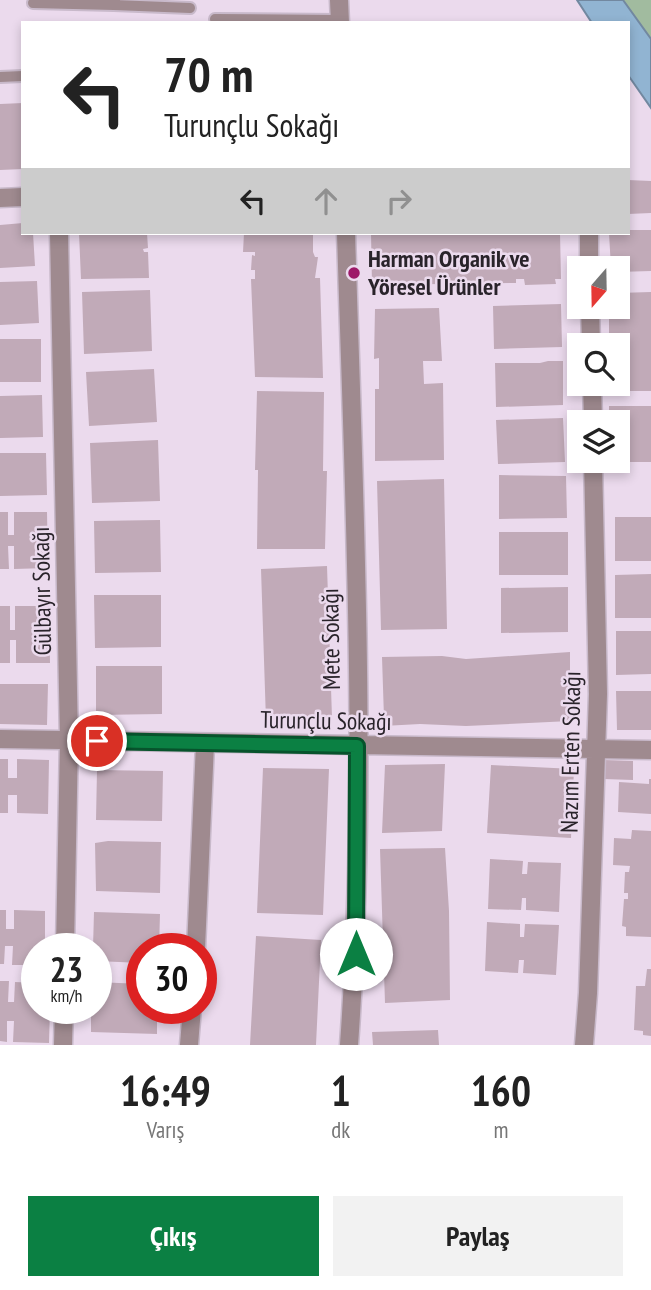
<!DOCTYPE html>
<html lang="tr">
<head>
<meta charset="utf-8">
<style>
  body { margin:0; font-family:"PT Sans Narrow",sans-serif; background:#f2f2f2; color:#222; height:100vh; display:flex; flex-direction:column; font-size:26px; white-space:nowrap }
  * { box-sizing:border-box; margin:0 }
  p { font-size:23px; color:#767676 }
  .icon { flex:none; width:38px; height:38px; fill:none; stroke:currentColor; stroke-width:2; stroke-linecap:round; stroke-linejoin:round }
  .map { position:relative; height:1045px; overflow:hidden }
  .sheet { display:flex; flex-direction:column; background:#fff; flex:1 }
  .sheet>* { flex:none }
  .banner { position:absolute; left:21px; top:21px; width:609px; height:214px; border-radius:0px; box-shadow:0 4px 10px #0003; background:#fff; color:#222; overflow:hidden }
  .needle { width:46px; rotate:200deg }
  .fabs { position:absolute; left:567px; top:256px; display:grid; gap:14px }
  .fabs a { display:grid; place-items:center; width:63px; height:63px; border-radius:0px; background:#fff; box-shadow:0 4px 10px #0003; font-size:35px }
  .speed { position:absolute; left:21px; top:933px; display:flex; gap:14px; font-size:35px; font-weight:700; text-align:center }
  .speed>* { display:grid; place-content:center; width:91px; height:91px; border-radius:50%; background:#fff; box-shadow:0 4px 10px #0003; line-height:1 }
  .speed small { font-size:18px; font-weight:400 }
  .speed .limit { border:10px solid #d22; background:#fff; color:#111 }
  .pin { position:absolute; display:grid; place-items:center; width:60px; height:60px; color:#fff; margin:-30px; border:4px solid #fff; border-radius:50%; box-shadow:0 2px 7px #0007 }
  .me { position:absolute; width:77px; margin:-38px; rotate:0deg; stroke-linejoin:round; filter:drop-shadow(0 0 5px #0008) }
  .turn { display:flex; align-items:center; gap:24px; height:147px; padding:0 28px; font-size:32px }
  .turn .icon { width:91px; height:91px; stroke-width:2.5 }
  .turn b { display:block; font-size:49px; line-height:60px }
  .lanes { display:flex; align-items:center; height:66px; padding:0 28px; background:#0003; justify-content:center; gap:35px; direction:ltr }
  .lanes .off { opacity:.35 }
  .eta { display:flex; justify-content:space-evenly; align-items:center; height:119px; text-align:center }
  .eta b { font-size:42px; font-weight:600; line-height:49px }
  .button { display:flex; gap:14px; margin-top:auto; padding:14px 28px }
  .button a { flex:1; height:80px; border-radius:0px; background:#0b8043; color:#fff; font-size:28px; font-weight:600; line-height:80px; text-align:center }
  .button a+a { background:#f2f2f2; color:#222 }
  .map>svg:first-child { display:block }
  .green { fill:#a1bb9f }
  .water { fill:#91b4d2; stroke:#7288a0; stroke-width:2 }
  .building { fill:#c1aab8 }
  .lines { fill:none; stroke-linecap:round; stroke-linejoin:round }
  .service-casing { stroke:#c8b9ca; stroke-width:14 }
  .minor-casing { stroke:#c8b9ca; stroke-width:21 }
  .service { stroke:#9f8a8f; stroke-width:10 }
  .minor { stroke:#9f8a8f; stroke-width:18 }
  .route-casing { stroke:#07532c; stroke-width:18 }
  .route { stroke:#0b8043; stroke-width:12 }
  .poi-dot { fill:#9d1868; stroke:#ebdaed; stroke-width:2.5 }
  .labels { text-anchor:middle; stroke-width:5; stroke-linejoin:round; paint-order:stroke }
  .poi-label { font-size:24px; font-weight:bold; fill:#29232a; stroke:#ebdaed; text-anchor:start }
  .street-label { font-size:24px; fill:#29232a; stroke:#ebdaed }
</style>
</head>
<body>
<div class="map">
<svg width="651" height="1045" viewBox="0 0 651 1045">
  <rect width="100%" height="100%" fill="#ebdaed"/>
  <path class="green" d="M623,0H651V39Z"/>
  <path class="water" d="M577,0H623L651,39V108L628,75V23H592Z"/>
  <path class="building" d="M23,103V169L0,170V104Z
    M628,180L651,181V213L628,214Z
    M23,223V233H33L35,266L0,268V225Z
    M628,230H651V271L618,272V268H611L609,233H628Z
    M79,233H147L148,248L143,249L144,252H148L149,278L81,279Z
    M244,233H313V252L315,257H318L315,278H320L323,378L255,377L251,279H255V270H251L252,255L255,256V252H243Z
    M371,233H560L561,279H555L556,284L525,285L524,279H516V283L372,285Z
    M37,281L39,323L0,325V282Z
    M150,290L152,351L84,354L82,292Z
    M651,292V391H618L617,387H609V383H618V345H609V306H618V293Z
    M561,304L562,347L494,349L493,306Z
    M439,308L442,361H423L424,384L443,383L444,460L375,461V389H379V358L374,359L375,309Z
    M0,339H41V382H0Z
    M548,361H563V405L496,407L495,363H540Z
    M154,369L157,422L89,426L86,372Z
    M257,391L324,392L323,471H327L325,549H257L258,470H255Z
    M42,395L43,437L0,438V396Z
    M609,406H651V462H618V422H609Z
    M563,418L565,462L498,464L496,420Z
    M158,440L160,501L92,503L90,443Z
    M0,453H46L47,495L0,496Z
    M499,475L566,476L567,518L499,519Z
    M444,479L447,629L381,630L377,481Z
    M0,512H8V535H14V512H47L48,568L14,569V546H8L9,569H0Z
    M615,517H651V561H615Z
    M160,520L161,572L95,573L94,521Z
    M499,532H568V575H499Z
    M327,566L332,718L266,721L261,569Z
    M651,574V618H615V575Z
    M568,587V632L501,633V588Z
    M94,595H161V647L95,648Z
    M0,606H10V630H15V606H49L50,663H16V640H10V663H0Z
    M616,631H651V674L616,675Z
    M570,652V721L466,726L420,724L383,726V718H384L382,657L442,656L466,659Z
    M96,666H162V714L96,715Z
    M0,684H48L47,725L0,724Z
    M616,691H651V730H617Z
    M0,759H8V778H17V759L49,760L48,814L17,813V795H8V813H0Z
    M604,760L633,761V780L604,779Z
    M445,764L442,831L382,833L385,765Z
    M491,765L574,769L571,838L487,833Z
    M263,768L329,769L323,915L257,913Z
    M97,770L163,771L162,821L96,820Z
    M649,779H651V814L618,812L619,782L649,784Z
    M632,830L651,831V937L626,936V927L622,926L624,899H628V893H624L625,872H629L630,866L613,865L614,838L631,839Z
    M108,841L161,842L160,893L96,891L95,843Z
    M445,848L449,911L450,1000L385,1003L380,849Z
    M490,859L523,861L522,874H527L528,862L561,863L559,912L526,910V898H522L521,910L488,909Z
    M0,910H6V929H14V910L45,911V948H37V965H12L13,946H5L4,964H0Z
    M94,912L160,914L159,948H142V963L96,961V948H93Z
    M487,922L520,924V937H524L525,924L559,925L556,975L523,973L524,960H519L518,973L485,971Z
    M256,936L321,940L316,1045H250Z
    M647,969H651V1036L643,1035V1031L634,1030L636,986H645Z
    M0,981H9L8,1002H14L15,982L37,983V1008H50L49,1043L13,1042L14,1021H7V1042L0,1041Z
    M96,982L142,984V1008H157V1034L91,1032V1008H96Z
    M438,1030L439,1045H373L372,1032Z"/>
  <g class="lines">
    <g class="service-casing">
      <path id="service" d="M33,3L114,5L115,0
        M114,5L190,8
        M215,19L340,20
        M0,77L23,76"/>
    </g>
    <g class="minor-casing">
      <path id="minor" d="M339,0L340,23
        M0,198L23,197
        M59,233L69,740L65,948
        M346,233C354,501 368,777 349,1045
        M589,233V268
        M590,306L591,345
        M592,383L593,422
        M0,739L651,750
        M196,948L205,744
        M63,1045L64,1008
        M189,1045L192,1008
        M584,1045L588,993L598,694L593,460"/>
    </g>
    <use href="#service" class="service"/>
    <use href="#minor" class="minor"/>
  </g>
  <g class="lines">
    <g class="route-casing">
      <path id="route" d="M97,741L357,746L356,954"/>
    </g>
    <use href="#route" class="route"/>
  </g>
  <circle class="poi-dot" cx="354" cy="273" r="7"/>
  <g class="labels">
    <g class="poi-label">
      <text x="368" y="267">Harman Organik ve<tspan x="368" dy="28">Yöresel Ürünler</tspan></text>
    </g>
    <g class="street-label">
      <text transform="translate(42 591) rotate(-91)" y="8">Gülbayır Sokağı</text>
      <text transform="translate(331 639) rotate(-91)" y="8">Mete Sokağı</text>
      <text transform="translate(326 721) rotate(1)" y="8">Turunçlu Sokağı</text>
      <text transform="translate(571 752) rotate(-89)" y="8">Nazım Erten Sokağı</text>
    </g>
  </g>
</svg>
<div class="fabs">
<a><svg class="needle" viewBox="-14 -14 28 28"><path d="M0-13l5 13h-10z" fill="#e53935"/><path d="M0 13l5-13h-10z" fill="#767676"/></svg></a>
<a><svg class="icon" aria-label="search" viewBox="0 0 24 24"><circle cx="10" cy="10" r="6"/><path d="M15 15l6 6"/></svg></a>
<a><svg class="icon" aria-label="layers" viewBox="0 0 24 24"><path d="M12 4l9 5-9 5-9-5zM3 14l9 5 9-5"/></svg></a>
</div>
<div class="speed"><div>23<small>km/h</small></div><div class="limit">30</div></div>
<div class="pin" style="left:97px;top:741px;background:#d93025"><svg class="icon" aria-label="arrive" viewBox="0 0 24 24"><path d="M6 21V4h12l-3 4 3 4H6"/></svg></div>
<svg class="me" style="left:356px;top:954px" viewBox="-20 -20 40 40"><circle r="19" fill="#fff"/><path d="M0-13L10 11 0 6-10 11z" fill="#0b8043"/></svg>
<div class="banner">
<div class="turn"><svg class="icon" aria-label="left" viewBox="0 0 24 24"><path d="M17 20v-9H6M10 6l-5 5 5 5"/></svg><div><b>70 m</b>Turunçlu Sokağı</div></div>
<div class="lanes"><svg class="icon" aria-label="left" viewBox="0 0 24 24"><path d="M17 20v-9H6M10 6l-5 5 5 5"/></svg><svg class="icon off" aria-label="ahead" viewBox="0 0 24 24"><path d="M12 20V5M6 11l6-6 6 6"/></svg><svg class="icon off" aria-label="right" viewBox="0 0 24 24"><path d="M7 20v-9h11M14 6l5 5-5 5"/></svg></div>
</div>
</div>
<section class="sheet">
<div class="eta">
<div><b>16:49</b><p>Varış</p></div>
<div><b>1</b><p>dk</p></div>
<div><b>160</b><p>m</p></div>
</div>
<div class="button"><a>Çıkış</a><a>Paylaş</a></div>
</section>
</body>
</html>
